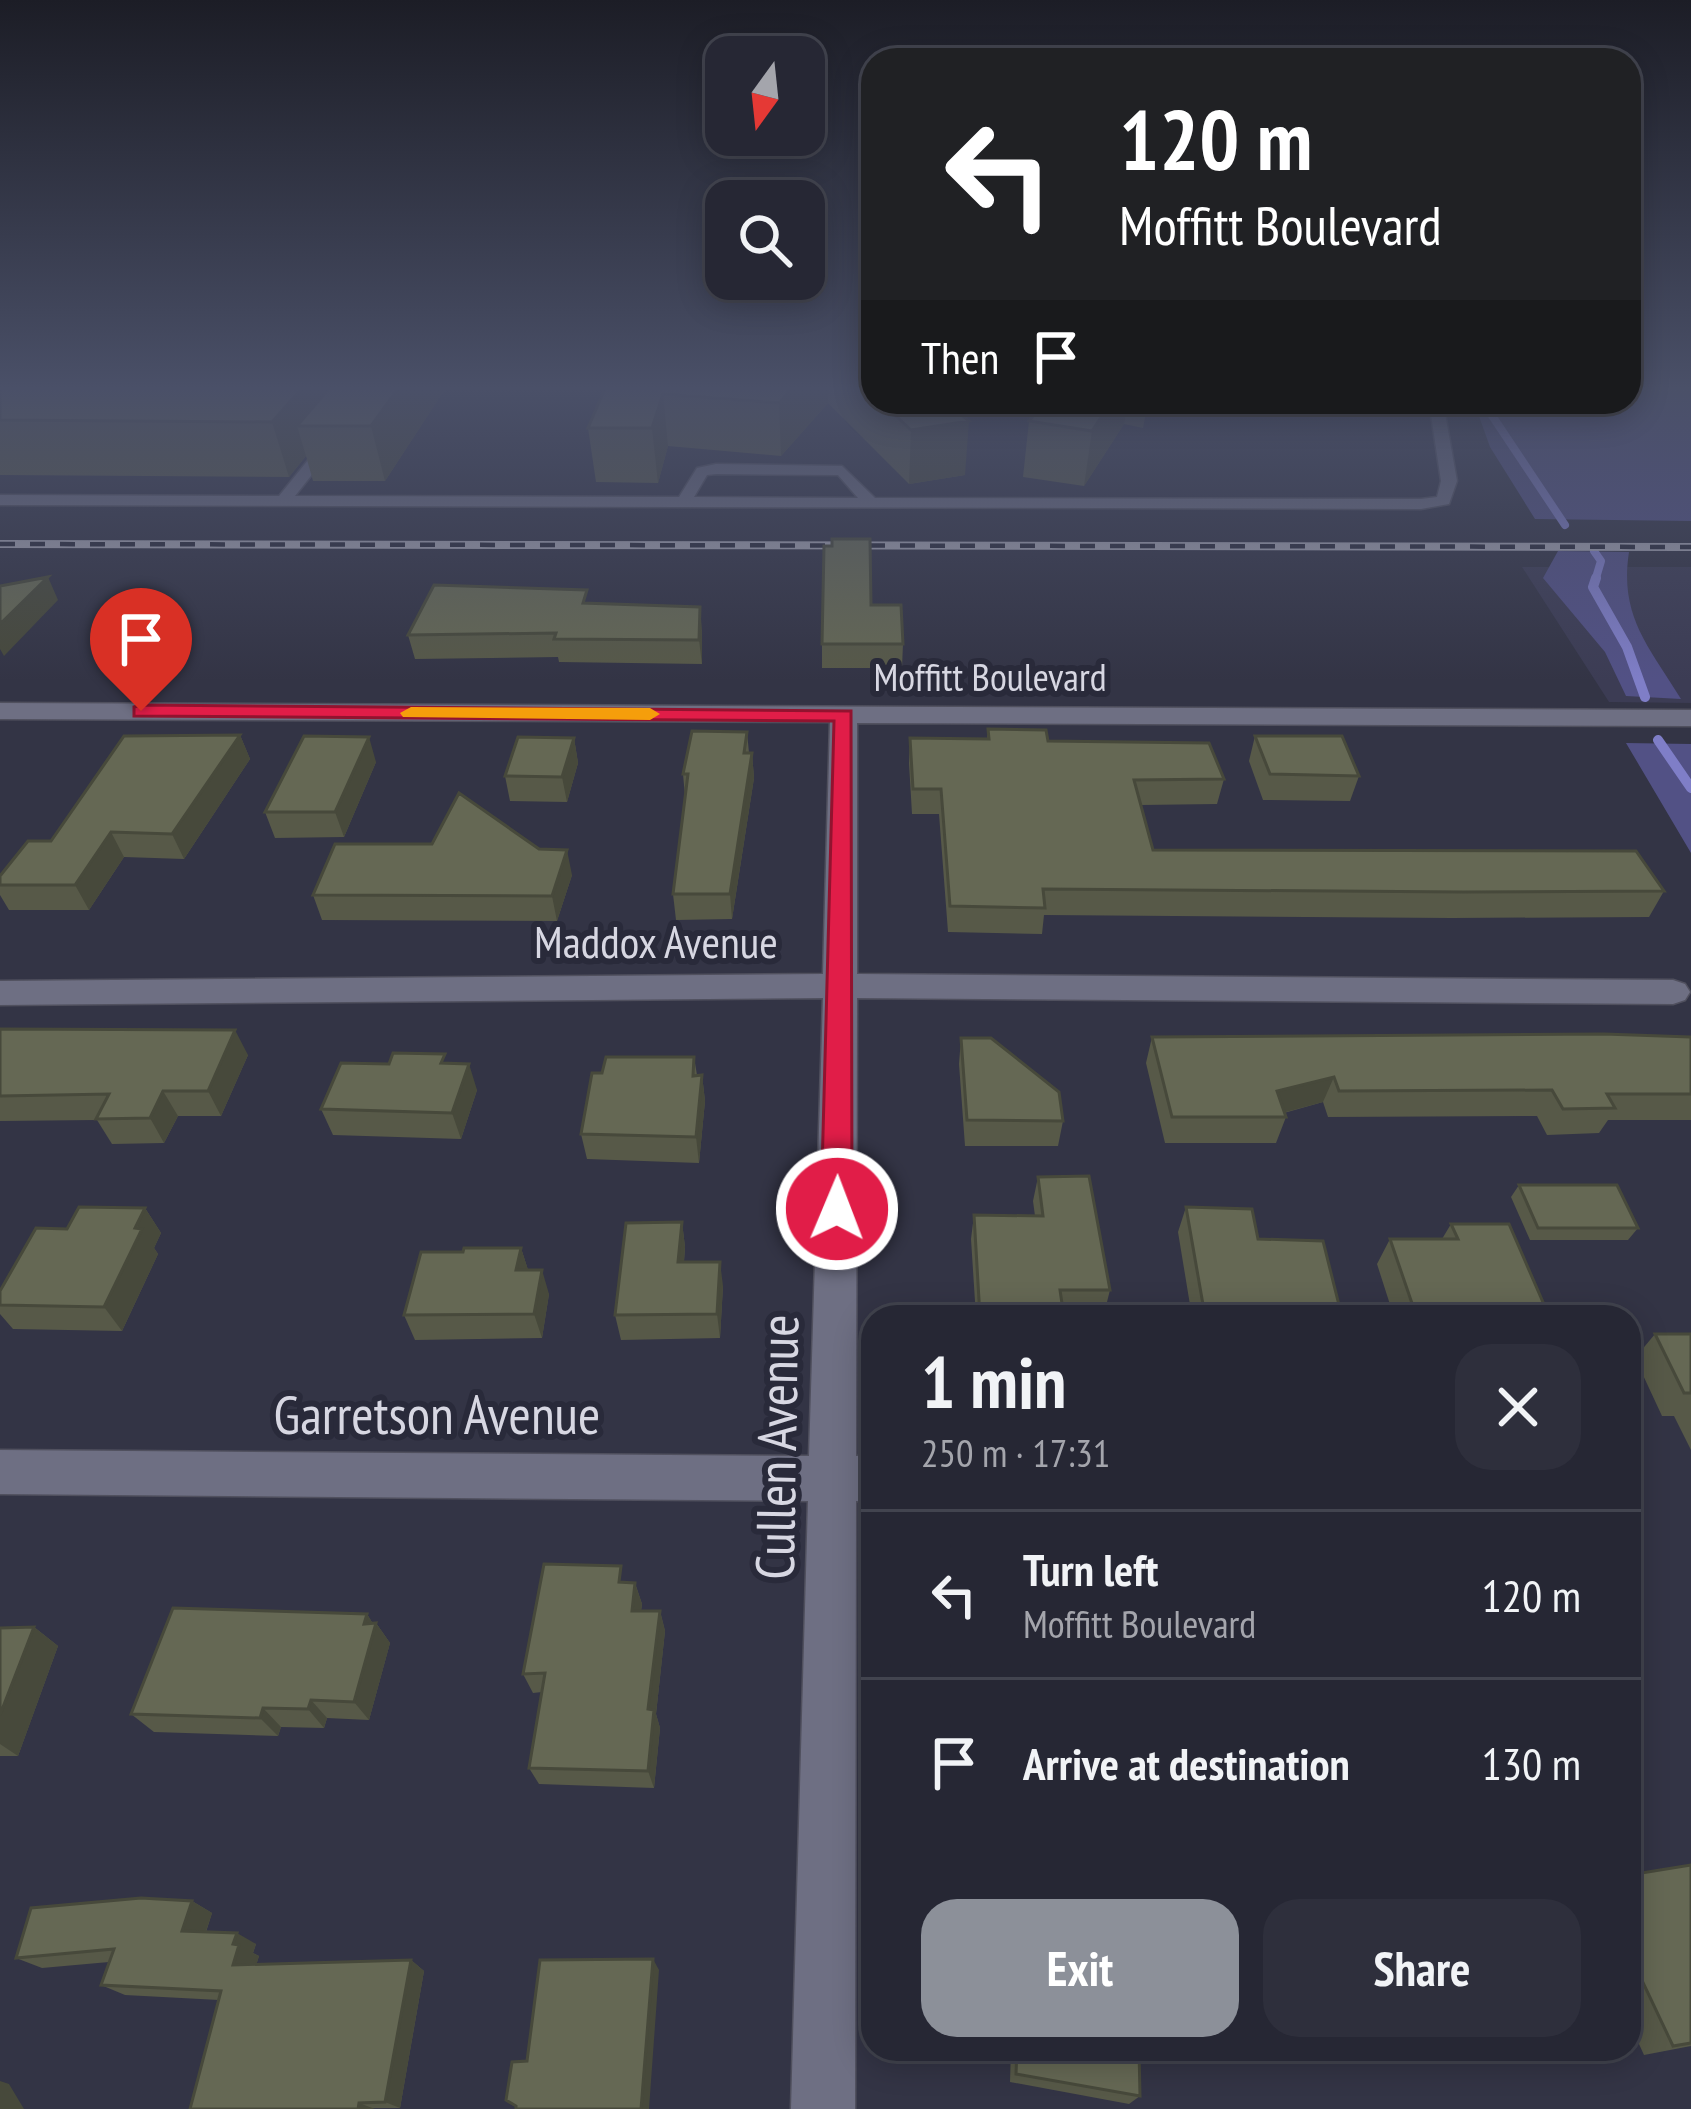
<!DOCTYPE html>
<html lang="en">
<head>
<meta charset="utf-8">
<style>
  body { margin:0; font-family:"PT Sans Narrow",sans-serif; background:#2e2f3c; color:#f1f3f6; height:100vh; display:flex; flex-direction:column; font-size:45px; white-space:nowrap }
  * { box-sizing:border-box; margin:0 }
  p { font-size:39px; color:#a4a5ac }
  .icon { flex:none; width:66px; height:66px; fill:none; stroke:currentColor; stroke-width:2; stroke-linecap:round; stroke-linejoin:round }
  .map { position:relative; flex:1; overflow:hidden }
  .details { position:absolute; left:861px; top:1305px; width:780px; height:756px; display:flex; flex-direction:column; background:#262734; border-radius:36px; box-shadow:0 6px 30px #0003,0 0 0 3px #42444f }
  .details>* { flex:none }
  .guide { position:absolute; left:861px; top:48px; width:780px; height:366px; border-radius:36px; box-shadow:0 6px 30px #0003,0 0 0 3px #42444f; background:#202124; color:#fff; overflow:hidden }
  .needle { width:78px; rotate:195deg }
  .buttons { position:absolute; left:705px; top:36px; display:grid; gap:24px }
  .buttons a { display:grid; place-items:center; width:120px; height:120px; border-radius:24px; background:#262734; box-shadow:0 6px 30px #0003,0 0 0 3px #42444f; font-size:60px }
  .pin { position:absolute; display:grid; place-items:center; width:102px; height:102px; color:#fff; margin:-123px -51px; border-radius:50% 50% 50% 0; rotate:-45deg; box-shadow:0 0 12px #0007 }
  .pin .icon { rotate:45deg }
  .me { position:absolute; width:132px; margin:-66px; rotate:1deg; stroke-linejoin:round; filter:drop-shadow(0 0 9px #0008) }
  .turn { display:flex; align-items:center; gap:42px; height:252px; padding:0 60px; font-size:54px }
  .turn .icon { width:156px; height:156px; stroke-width:2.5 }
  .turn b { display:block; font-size:84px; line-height:102px }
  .then { display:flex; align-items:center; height:114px; padding:0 60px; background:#0003; gap:24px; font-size:45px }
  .round { display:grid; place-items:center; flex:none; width:126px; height:126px; border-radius:36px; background:#2e2f3c }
  .headline { display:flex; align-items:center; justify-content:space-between; height:204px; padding:0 60px }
  h1 { font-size:72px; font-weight:800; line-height:90px }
  .primary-button { display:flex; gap:24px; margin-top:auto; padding:24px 60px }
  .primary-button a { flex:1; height:138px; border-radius:36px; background:#8c9099; color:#fff; font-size:48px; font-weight:800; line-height:138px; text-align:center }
  .primary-button a+a { background:#2e2f3c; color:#f1f3f6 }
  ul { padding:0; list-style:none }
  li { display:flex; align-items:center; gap:36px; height:168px; padding:0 60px; border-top:3px solid #42444f }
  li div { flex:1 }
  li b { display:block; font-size:45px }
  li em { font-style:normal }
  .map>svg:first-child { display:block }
  .built { fill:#3c3c54 }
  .green { fill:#525185 }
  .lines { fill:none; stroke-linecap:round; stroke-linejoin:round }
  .stream-far1 { stroke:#7f7ec7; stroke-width:8 }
  .stream { stroke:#7f7ec7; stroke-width:10 }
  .lane-casing { stroke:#50505e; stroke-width:3 }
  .street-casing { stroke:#50505e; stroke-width:3 }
  .lane { fill:#6e6f83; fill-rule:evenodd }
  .street { fill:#6e6f83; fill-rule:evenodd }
  .rail-casing { stroke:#a3a3b0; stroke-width:8 }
  .rail { stroke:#292a3a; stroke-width:4.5; stroke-dasharray:15; stroke-linecap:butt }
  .wall { fill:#575948 }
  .shaded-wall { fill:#47493b }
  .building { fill:#656854; stroke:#47493b; stroke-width:3 }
  .route { fill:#e11d48; stroke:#92132f; stroke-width:3 }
  .slow { fill:#f59e0b }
  .labels { text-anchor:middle; stroke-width:12; stroke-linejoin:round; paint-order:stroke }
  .far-street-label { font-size:39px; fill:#d7d7e2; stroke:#292a3a }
  .street-label { font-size:45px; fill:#d7d7e2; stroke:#292a3a }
  .near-street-label { font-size:54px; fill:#d7d7e2; stroke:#292a3a }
</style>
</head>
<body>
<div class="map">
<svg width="1691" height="2109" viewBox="0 0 1691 2109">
  <rect width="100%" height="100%" fill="#333445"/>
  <path class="built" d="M1522,567H1691V703L1609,702Z"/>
  <path class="green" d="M1629,386H1691V521L1535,519L1490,447L1474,402H1629Z
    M1558,551L1629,552C1619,616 1649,647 1681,699L1626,696L1605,652L1543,578Z
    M1626,743L1691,744V853Z"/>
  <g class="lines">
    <path class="stream-far1" d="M1483,402L1565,525
      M1594,551L1601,561L1595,581"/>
    <path class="stream" d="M1596,578L1593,587L1627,647L1645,697
      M1658,740L1691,788"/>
    <g class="lane-casing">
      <path id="lane" d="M368,386H382L295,496L679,497L697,468L716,464L842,466L875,498L1421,499L1437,497L1441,481L1429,402H1443L1457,481L1449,504L1421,509L0,505V495L279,496ZM716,474L838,475L858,498L694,497L707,475Z"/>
    </g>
    <g class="street-casing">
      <path id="street" d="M0,703L1691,710V726L857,723V974L1673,980L1685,984L1690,992L1685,1000L1673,1004L857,998L856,1456H873V1502L856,1501L855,2109H791L808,1501L0,1494V1450L809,1456L823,998L0,1005V981L823,974L830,722L0,719Z"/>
    </g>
    <use href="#lane" class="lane"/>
    <use href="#street" class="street"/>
    <g class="rail-casing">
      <path id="rail" d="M0,544L1691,547"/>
    </g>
    <use href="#rail" class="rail"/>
  </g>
  <path class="wall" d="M0,386H447L385,481H313L306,456L289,477L0,475Z
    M606,386H873V402H946L965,475L909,484L828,403L781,456L668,446L658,483L596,482L588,428Z
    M1044,402H1148L1143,428L1124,424L1084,486L1023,477L1029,421Z
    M832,546L871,605L903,644L902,668H822V644Z
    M589,603L702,630V664L559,662L558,657L415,659L408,635Z
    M988,729L1224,779L1217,804L1141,805L1153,850L1664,891L1649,917L1452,918L1044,915L1042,934L948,932L939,814H912L909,763L910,738L987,739Z
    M747,732L749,753H752L754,778L732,919L676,920L673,894L685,796L683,774Z
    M240,735L250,759L184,859L124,857L89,910H9L0,895V876L51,841Z
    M1255,736L1359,776L1350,801L1263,800L1249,761Z
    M574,738L578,763L567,802L510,801L505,776Z
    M376,762L344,837L275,838L265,812Z
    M572,875L557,921L322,920L313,895Z
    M0,1029L248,1055L221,1116H178L164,1143L112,1144L97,1120L0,1121Z
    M1152,1037H1691V1120H1608L1599,1133L1547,1135L1537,1116L1328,1117L1323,1102L1284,1113L1286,1117L1276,1143H1165L1146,1063Z
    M961,1038L1063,1121L1058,1146H965L959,1064Z
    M694,1057L697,1075H702L705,1101L699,1163L587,1159L581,1134L602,1073Z
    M447,1064L477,1090L461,1139L333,1135L321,1109Z
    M1038,1177L1110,1290L1104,1314L1064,1313V1317H976L971,1239L974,1215L1035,1216L1033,1201Z
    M1519,1185L1638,1228L1628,1240H1530L1511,1197Z
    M1186,1207L1258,1239L1342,1317H1192L1178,1232Z
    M145,1208L161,1233L154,1248L158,1254L122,1331L13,1329L0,1314V1291L67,1229Z
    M682,1222L685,1247L684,1262L723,1286L720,1338L621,1340L615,1315Z
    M1451,1224L1549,1316L1548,1317H1394L1377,1264L1390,1239H1442Z
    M521,1248L528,1270L549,1294L542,1338L415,1340L404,1315L463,1252Z
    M1655,1334H1691V1450L1674,1416H1662L1635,1358Z
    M626,1583H635L642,1604L641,1611H660L665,1631L656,1714L660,1728L654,1788L539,1784L529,1768L542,1692L533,1693L523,1674Z
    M367,1614L373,1624L376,1623L390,1643L369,1720L327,1718L324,1728L281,1727L278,1736L154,1732L131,1714Z
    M34,1627L58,1646L18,1756H0V1628Z
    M1691,1865V2046L1644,2055L1629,2022V1875Z
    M192,1901L212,1913L206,1932L256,1944L253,1953L259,1956L256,1965L411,1960L424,1971L400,2108L190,2109L219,2000L125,1995L101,1985L109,1962L42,1968L16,1958Z
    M1011,2049H1139L1140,2096L1129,2104L1010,2082Z"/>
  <path class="shaded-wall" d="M304,386H362L297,426L306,456L289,477L272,422Z
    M400,386H447L385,481L371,426Z
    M795,386H828V403L781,456L779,403Z
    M663,394L668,446L658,483L652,428Z
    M1111,402H1128L1124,424L1084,486L1092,431Z
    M969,421L965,475L909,484L911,430Z
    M48,577L58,600L4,656L0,649V624Z
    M700,607L702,630V664L699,640Z
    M240,735L250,759L184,859L172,834Z
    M369,737L376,762L344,837L335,812Z
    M574,738L578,763L567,802L562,777Z
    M752,753L754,778L732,919L730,894Z
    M111,832L124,857L89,910L75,885Z
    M567,850L572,875L557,921L552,896Z
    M235,1030L248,1055L221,1116L208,1091Z
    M469,1064L477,1090L461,1139L452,1113Z
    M702,1075L705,1101L699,1163L696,1137Z
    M1334,1077L1323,1102L1267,1117L1277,1091Z
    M163,1091L178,1116L164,1143L150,1118Z
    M145,1208L161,1233L154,1248L158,1254L122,1331L104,1307Z
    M682,1222L685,1247L682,1287L678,1262Z
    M521,1248L529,1273L516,1270Z
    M720,1262L723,1286L720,1338L717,1314Z
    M542,1270L549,1294L542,1338L534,1314Z
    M635,1583L642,1604L638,1631L632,1611Z
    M660,1611L665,1631L656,1714L660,1728L654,1788L648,1771V1709Z
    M367,1614L375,1627L376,1623L390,1643L369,1720L354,1702Z
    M34,1627L58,1646L18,1756L0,1744V1715Z
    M311,1700L327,1718L324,1728L308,1709Z
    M263,1708L281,1727L278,1736L260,1718Z
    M192,1901L212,1913L202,1943L182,1931Z
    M237,1933L256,1944L253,1953L259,1956L253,1976L233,1965V1944Z
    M653,1959L659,1970L649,2109H641Z
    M411,1960L424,1971L400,2108L385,2102Z
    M0,2081L9,2084L24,2109H0Z
    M359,2103L375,2109H358Z"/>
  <path class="building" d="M0,386H304L272,422L0,420Z
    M331,386H400L371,426H297Z
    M606,386H795L779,403L663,394L652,428H588Z
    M881,402H946L969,421L911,430Z
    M1044,402H1111L1092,431L1029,421Z
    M832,539H870L871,605H901L903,644H822L824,546H832Z
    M48,577L0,624V586Z
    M434,585L587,590L583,603L700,607L699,640L554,639L556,633L408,635Z
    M988,729L1046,730L1048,741L1209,743L1224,779L1134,780L1153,850L1636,851L1664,891L1463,892L1043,889L1045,908L950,906L941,789H913L910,738L989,739Z
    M692,731L747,732L744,753H752L730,894H673L688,774H683Z
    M240,735L172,834L111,832L75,885H0V876L28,841H51L124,736Z
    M304,736L369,737L335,812H265Z
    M1255,736H1342L1359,776L1270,774Z
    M518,737L574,738L562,777L505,776Z
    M459,793L539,849L567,850L552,896L313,895L335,844H432Z
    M0,1029L235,1030L208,1091H163L150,1118L96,1119L109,1094L0,1096Z
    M1604,1034L1691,1037V1094H1607L1615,1108L1563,1109L1552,1090L1339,1091L1334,1077L1277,1091L1286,1117H1172L1152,1037Z
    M961,1038H991L1059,1092L1063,1121L967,1120Z
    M393,1053L445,1054L441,1063L469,1064L452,1113L321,1109L341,1063L389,1064Z
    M606,1057H694L693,1076L702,1075L696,1137L581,1134L592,1073H602Z
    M1089,1176L1110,1290H1060L1064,1317H980L974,1215L1043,1216L1038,1177Z
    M1519,1185H1617L1638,1228H1538Z
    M79,1207L145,1208L135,1228L142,1229L104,1307L0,1305V1291L36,1228L67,1229Z
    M1186,1207L1252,1209L1258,1239L1323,1241L1342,1317L1205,1316Z
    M682,1222L678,1262H720L717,1314L615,1315L626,1223Z
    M1451,1224H1509L1549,1316L1416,1315L1390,1239H1458Z
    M464,1248H521L516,1270H542L534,1314L404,1315L421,1252H463Z
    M1655,1334H1691V1393H1684Z
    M544,1564L621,1566L619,1582L635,1583L632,1611H660L648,1709L654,1710L648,1771L529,1768L545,1673L523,1674Z
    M173,1608L367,1614L364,1624L376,1623L354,1702L311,1700L308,1709L263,1708L260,1718L131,1714Z
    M34,1627L0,1715V1628Z
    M1691,1865V2043L1673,2046L1629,1953V1875Z
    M141,1898L192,1901L182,1931L237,1933L233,1944L239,1945L233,1965L411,1960L385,2102L359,2103L358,2109H190L221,1991L101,1985L114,1949L16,1958L31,1908Z
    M653,1959L641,2109H516V2106L506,2100L512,2062L527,2061L540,1960Z
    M1017,2049H1139L1140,2096L1016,2074Z"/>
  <linearGradient id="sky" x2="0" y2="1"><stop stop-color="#1c1d26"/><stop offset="0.57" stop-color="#4a5068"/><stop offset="1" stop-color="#4a5068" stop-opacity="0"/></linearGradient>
  <rect width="1691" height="681" fill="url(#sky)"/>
  <path class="route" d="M141,705L851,711L852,1209L847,1218H826L821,1209L834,721L134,716V707Z"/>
  <path class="slow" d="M411,707L650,708L660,714L650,720L403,717L400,713Z"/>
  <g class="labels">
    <g class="far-street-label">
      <text x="990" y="691">Moffitt Boulevard</text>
    </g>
    <g class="street-label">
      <text x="656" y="958">Maddox Avenue</text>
    </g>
    <g class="near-street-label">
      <text x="437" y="1434">Garretson Avenue</text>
      <text transform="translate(777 1447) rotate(-89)" y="19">Cullen Avenue</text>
    </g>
  </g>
</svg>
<div class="buttons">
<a><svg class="needle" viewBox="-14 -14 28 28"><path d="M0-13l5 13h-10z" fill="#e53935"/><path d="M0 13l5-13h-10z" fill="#a4a5ac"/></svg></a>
<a><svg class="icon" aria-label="search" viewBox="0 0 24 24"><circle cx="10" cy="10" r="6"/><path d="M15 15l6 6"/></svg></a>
</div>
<div class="pin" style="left:141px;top:711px;background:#d93025"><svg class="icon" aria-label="arrive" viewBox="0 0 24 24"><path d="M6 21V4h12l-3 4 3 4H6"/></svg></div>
<svg class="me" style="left:837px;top:1209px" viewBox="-20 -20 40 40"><circle r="17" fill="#e11d48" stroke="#fff" stroke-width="3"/><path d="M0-11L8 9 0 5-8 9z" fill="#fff"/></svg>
<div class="guide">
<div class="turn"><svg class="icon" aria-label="left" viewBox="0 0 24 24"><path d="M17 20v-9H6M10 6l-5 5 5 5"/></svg><div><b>120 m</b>Moffitt Boulevard</div></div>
<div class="then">Then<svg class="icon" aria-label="arrive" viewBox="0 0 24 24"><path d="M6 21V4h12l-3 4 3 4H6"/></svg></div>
</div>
<section class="details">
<div class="headline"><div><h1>1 min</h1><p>250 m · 17:31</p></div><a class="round"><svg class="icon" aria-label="close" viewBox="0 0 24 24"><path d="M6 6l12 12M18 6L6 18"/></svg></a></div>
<ul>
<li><svg class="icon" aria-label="left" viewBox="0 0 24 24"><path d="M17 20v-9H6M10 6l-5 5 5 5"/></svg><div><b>Turn left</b><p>Moffitt Boulevard</p></div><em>120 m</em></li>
<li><svg class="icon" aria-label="arrive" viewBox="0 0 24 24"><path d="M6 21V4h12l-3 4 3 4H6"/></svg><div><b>Arrive at destination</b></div><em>130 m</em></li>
</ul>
<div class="primary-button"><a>Exit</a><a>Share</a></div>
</section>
</div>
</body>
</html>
